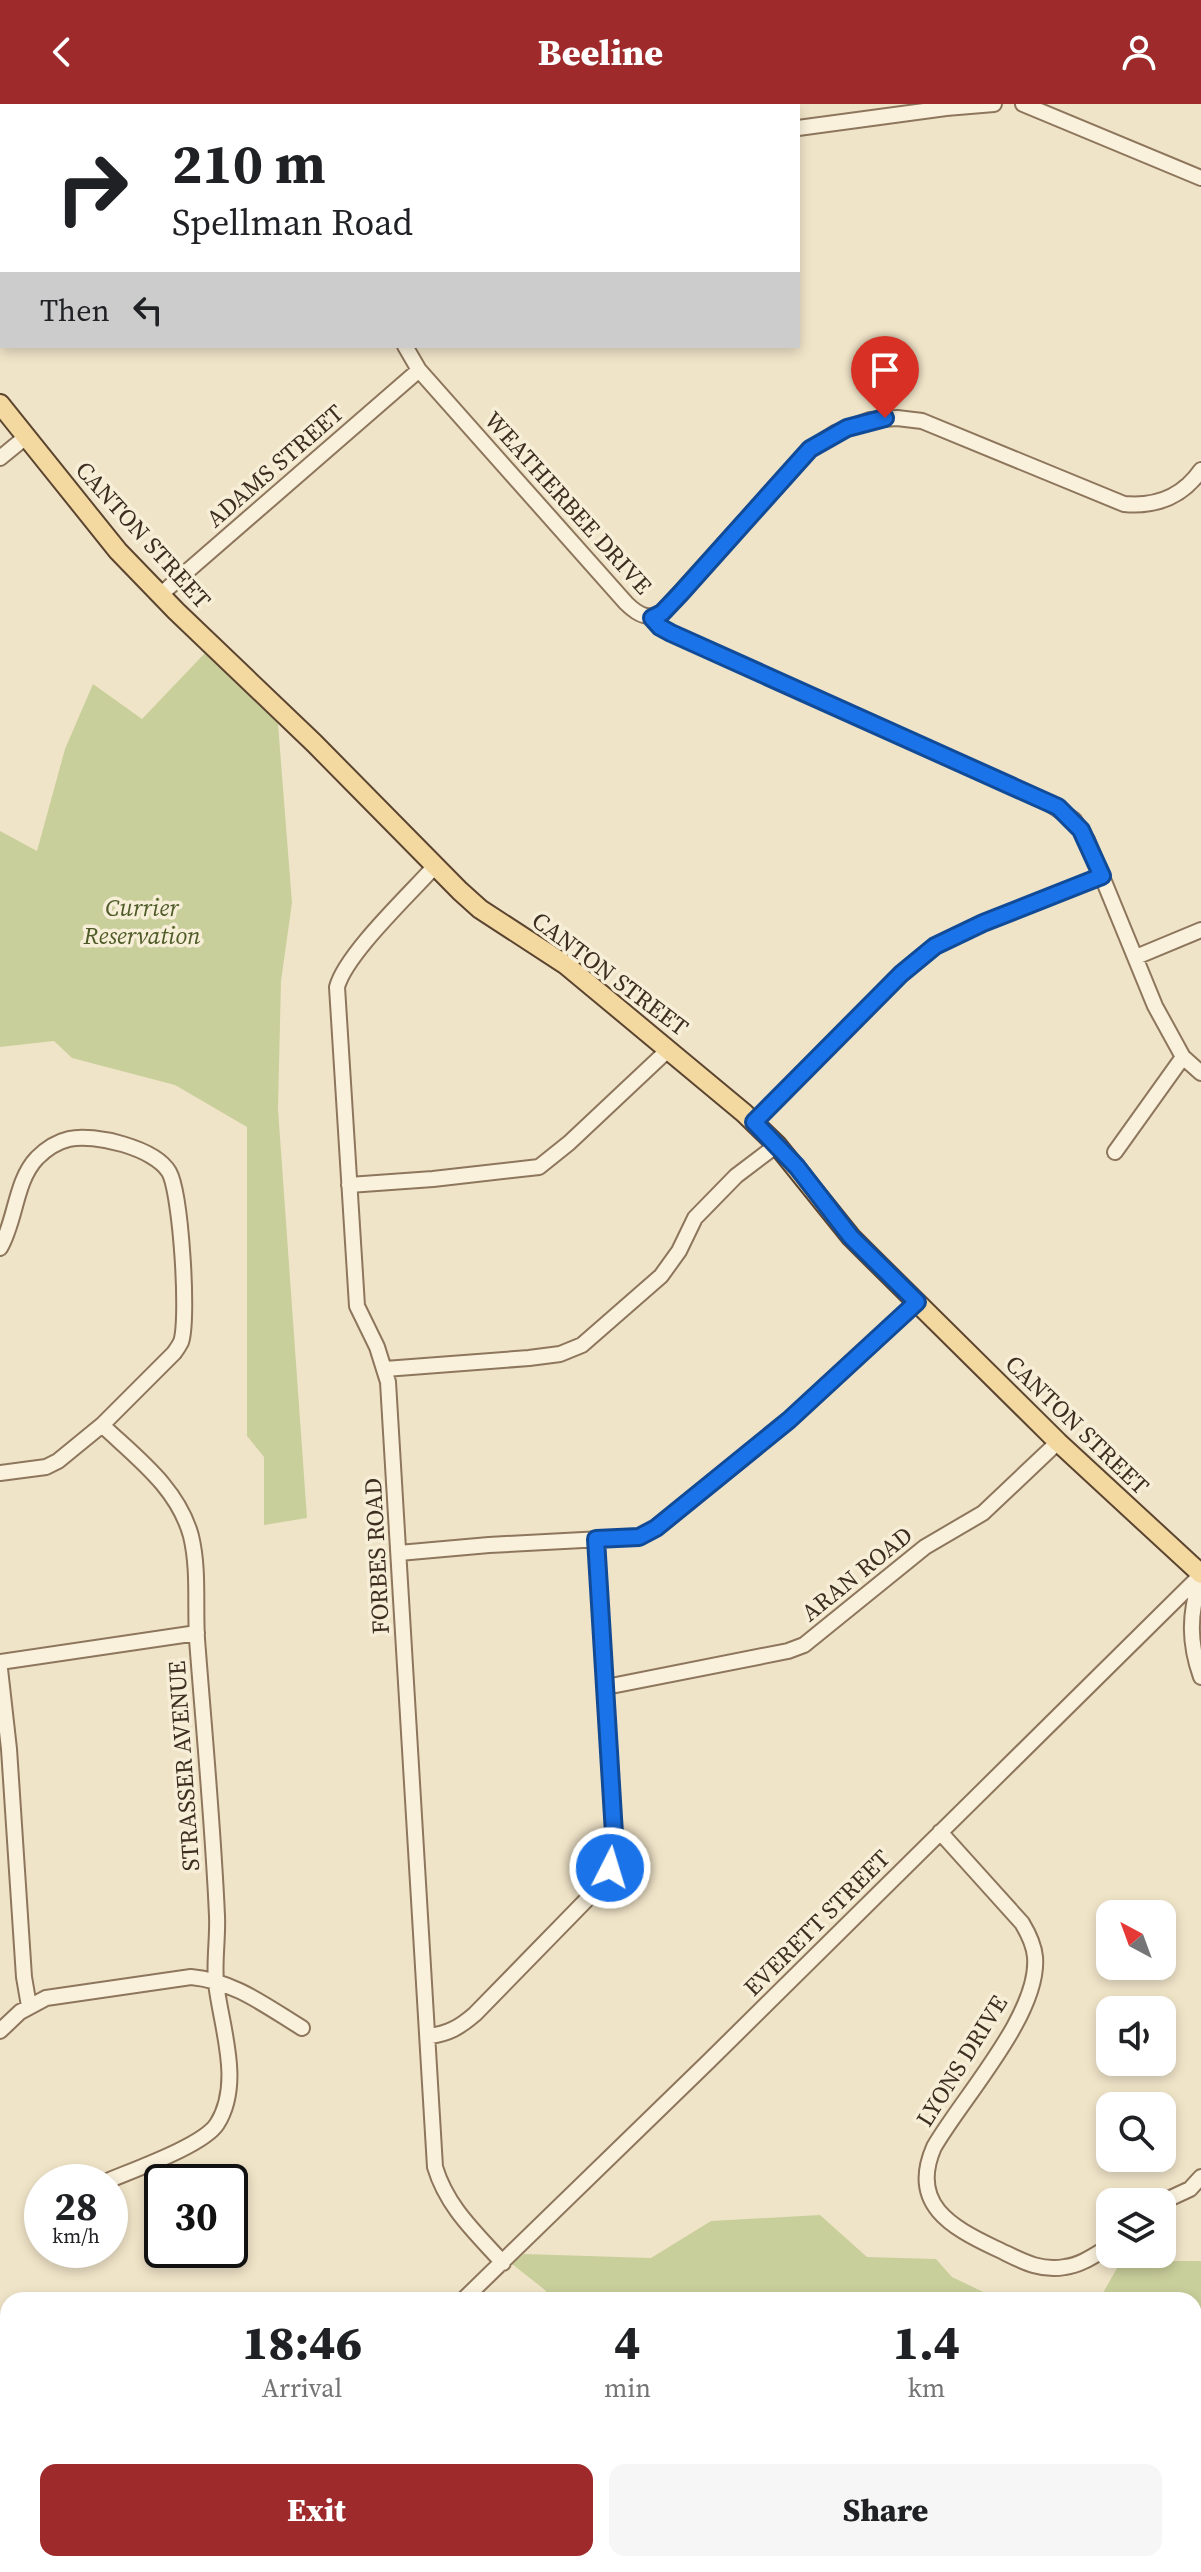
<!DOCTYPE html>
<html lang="en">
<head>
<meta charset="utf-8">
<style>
  body { margin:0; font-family:"Source Serif 4",serif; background:#f6f6f6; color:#202124; height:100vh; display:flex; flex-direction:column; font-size:30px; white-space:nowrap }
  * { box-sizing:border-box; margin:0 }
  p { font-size:26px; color:#757577 }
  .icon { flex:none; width:44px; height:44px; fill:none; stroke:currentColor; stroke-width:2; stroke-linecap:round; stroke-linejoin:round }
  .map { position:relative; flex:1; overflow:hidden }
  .drawer { position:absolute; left:0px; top:2188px; width:1202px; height:280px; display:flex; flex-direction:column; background:#fff; border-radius:24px 24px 0 0; box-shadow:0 4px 12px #0003 }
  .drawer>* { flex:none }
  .banner { position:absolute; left:0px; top:0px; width:800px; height:244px; box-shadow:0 4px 12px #0003; background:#fff; color:#202124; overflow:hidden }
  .needle { width:52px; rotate:319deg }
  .fabs { position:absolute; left:1096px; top:1796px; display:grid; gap:16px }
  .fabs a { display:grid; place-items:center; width:80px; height:80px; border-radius:16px; background:#fff; box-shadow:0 4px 12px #0003; font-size:40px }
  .speed { position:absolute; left:24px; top:2060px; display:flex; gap:16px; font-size:40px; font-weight:700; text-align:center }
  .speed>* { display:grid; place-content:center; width:104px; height:104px; border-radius:50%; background:#fff; box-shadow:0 4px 12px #0003; line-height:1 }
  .speed small { font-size:20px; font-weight:400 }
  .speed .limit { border:4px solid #111; border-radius:12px; background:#fff; color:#111 }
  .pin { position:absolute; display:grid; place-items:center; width:68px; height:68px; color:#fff; margin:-82px -34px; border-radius:50% 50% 50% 0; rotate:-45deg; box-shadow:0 0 8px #0007 }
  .pin .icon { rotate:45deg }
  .me { position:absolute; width:88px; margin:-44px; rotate:5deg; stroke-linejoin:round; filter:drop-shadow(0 0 6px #0008) }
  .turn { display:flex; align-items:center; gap:28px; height:168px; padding:0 40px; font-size:36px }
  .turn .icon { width:104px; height:104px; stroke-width:2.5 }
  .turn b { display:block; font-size:56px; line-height:68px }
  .then { display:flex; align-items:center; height:76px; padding:0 40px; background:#0003; gap:16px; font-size:30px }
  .eta { display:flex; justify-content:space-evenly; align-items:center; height:136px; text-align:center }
  .eta b { font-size:48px; font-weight:800; line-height:56px }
  .cta { display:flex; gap:16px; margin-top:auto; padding:16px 40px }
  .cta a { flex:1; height:92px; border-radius:16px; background:#9e2a2b; color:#fff; font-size:32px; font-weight:800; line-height:92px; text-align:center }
  .cta a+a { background:#f6f6f6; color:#202124 }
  header { display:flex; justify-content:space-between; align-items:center; height:104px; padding:0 40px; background:#9e2a2b; color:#fff; font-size:36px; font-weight:800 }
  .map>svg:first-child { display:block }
  .green { fill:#c9cf9b }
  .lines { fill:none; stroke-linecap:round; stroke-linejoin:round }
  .stream { stroke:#6f938a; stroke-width:3 }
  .minor-casing { stroke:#8d765c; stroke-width:18 }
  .major-casing { stroke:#5b4430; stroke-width:22 }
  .minor { stroke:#faf1dc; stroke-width:14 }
  .major { stroke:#f3d9a0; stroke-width:18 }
  .route-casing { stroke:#114b97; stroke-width:20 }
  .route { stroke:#1a73e8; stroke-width:14 }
  .labels { text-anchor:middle; stroke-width:7; stroke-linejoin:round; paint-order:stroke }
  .street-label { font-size:24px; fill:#3d2e20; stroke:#f7eed8 }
  .park-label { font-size:24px; font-style:italic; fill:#4d5a26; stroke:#f7eed8 }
</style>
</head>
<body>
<header><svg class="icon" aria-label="back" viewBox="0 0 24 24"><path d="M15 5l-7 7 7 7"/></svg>Beeline<svg class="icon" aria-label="person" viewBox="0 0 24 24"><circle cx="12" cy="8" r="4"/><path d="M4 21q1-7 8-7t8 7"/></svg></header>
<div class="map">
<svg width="1201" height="2468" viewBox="0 0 1201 2468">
  <rect width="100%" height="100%" fill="#f0e4c8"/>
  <path class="green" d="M207,547L278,620L292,799L281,877L278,1005L307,1414L264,1421V1353L247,1332V1023L175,981L72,954L54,937L0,943V727L37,747L65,645L93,580L142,615Z
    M820,2111L867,2153L936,2155L952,2173L1000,2196H552L545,2186L512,2160L524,2150L651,2154L711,2117Z
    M1121,2157H1201V2311L1194,2313V2196H1099Z
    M1201,2419V2468H911L910,2460H1194V2421Z"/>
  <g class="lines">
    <path class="stream" d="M974,2468L977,2460
      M1070,2468L1071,2460"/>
    <g class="minor-casing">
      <path id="minor" d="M740,0V2
        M1023,0L1201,74
        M141,2L143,0
        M798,24L946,4L994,0
        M0,199L2,196
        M405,242L419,266L626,499C639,512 651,518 665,505L810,345L835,329L870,316L897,314L922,317L1124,400C1157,403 1183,392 1201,366
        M0,354L27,332
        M160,491L419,266
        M652,514L660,523L671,529L1047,698L1074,716L1087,736L1155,902L1183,953L1201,969
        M434,763C409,791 346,850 337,883L357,1202L377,1243L388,1278L435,2063C447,2103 475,2128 503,2159
        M1136,853L1201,826
        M754,1018L901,870L935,842L983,819L1102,772
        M1115,1048L1183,953
        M349,1081L433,1075L539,1063L569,1039L669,945
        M0,1144C16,1117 15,1077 37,1054C46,1045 56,1038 69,1035C94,1029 155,1044 169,1068C181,1089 189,1216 181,1238C179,1242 177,1245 174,1249L102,1321
        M385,1265L529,1254L560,1250L582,1241L661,1172L679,1147L695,1114L736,1072L777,1041
        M0,1369L46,1363L58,1357L102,1321C137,1354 178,1384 191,1432C199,1465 195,1501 197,1535C204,1627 213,1720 217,1812C218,1834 214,1857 216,1879C221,1923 243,1979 217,2020C203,2042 130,2067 105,2078
        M399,1449L489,1441L639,1433L656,1424L789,1316L917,1198
        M1200,1476C1189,1511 1189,1539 1201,1573
        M0,1558L197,1529
        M0,1565L9,1645L24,1873L29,1902
        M606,1583L788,1547L804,1541L925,1443L983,1409L1058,1338
        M940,1728L1022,1819C1028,1829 1034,1841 1035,1853C1040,1910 962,1994 934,2043C909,2100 951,2123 995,2144C1019,2155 1038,2168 1065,2163C1082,2161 1096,2150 1110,2142
        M0,1927L20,1908L46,1894L191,1873C234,1877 266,1902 302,1924
        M429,1932C448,1930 460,1923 475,1910L598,1784L610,1764L615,1746L596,1435
        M1162,2098L1190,2085L1201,2073
        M463,2196L709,1957L1201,1471
        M156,2468L165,2460"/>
    </g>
    <g class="major-casing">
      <path id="major" d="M0,300L118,447L176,507L314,639L460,787L480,805L566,861L744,1009L777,1041L851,1133L871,1153L1058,1338L1201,1470"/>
    </g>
    <use href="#minor" class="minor"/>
    <use href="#major" class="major"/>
  </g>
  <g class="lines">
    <g class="route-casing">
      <path id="route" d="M610,1764L615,1746L596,1435L639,1433L656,1424L789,1316L917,1198L851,1133L797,1063L754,1018L901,870L935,842L983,819L1102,772L1081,726L1058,703L671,529L660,523L652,514L662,509L681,489L810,345L847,324L885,314"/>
    </g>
    <use href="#route" class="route"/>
  </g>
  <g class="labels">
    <g class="street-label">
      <text transform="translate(275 362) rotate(-41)" y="8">ADAMS STREET</text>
      <text transform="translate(568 399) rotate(48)" y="8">WEATHERBEE DRIVE</text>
      <text transform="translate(143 431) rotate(48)" y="8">CANTON STREET</text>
      <text transform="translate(610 870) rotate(37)" y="8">CANTON STREET</text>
      <text transform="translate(1077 1321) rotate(44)" y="8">CANTON STREET</text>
      <text transform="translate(377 1452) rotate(-93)" y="8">FORBES ROAD</text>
      <text transform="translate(857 1470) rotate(-39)" y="8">ARAN ROAD</text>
      <text transform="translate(184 1662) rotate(-94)" y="8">STRASSER AVENUE</text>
      <text transform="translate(817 1819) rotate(-45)" y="8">EVERETT STREET</text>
      <text transform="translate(962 1957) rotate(-58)" y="8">LYONS DRIVE</text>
    </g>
    <g class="park-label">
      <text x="142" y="812">Currier<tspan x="142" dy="28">Reservation</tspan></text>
    </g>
  </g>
</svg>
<div class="fabs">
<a><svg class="needle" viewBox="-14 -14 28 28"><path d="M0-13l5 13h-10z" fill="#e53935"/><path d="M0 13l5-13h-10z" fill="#757577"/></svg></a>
<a><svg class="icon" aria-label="sound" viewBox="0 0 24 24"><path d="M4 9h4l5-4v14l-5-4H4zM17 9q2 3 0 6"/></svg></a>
<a><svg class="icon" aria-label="search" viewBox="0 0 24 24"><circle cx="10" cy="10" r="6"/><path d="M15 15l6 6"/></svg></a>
<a><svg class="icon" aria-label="layers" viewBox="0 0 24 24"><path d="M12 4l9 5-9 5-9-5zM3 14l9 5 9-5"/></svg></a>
</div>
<div class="speed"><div>28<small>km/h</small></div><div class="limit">30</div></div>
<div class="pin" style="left:885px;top:314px;background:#d93025"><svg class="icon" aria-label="arrive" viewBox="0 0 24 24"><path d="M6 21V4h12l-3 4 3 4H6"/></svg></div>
<svg class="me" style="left:610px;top:1764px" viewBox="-20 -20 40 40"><circle r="17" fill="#1a73e8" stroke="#fff" stroke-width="3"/><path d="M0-11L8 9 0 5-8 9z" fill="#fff"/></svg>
<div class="banner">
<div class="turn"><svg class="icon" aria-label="right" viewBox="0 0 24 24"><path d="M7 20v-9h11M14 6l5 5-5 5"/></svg><div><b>210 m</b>Spellman Road</div></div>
<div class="then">Then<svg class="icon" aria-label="left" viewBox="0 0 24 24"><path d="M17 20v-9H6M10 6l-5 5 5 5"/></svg></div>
</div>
<section class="drawer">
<div class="eta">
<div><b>18:46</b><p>Arrival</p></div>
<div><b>4</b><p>min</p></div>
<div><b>1.4</b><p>km</p></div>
</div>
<div class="cta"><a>Exit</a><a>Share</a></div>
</section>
</div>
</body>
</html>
